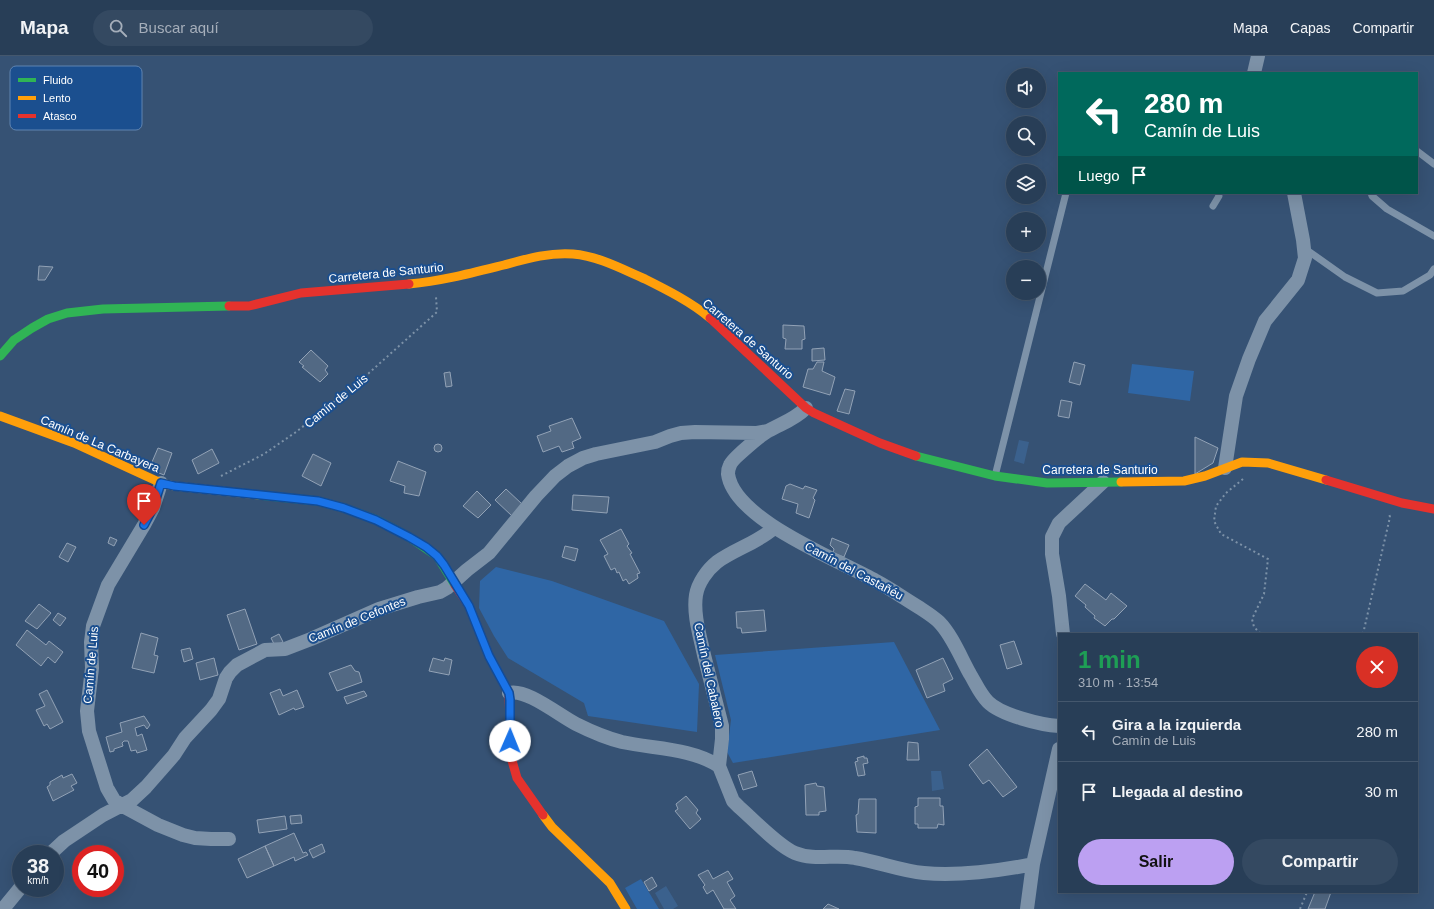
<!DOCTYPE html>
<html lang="es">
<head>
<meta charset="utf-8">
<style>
  body { margin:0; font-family:Helvetica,sans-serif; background:#344961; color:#f1f3f6; height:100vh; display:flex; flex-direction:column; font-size:15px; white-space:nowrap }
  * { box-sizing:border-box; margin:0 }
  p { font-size:13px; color:#a5aeba }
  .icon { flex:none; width:22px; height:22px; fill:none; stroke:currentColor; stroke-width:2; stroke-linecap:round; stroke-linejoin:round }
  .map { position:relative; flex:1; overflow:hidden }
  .details { position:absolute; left:1058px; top:577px; width:360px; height:260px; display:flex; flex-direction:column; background:#283e57; border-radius:0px; box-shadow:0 4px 16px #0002,0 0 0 1px #44576d }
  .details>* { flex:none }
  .hud { position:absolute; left:1058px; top:16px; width:360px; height:122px; border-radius:0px; box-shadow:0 4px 16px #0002,0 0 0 1px #44576d; background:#00695c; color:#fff; overflow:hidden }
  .tools { position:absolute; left:1006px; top:12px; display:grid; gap:8px }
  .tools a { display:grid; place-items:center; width:40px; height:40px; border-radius:50%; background:#283e57; box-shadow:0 4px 16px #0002,0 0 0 1px #44576d; font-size:20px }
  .speed { position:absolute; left:12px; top:789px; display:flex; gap:8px; font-size:20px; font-weight:700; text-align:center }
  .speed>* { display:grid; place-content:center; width:52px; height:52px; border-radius:50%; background:#283e57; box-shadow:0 4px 16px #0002,0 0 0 1px #44576d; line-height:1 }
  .speed small { font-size:10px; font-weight:400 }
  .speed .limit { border:6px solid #d22; background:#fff; color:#111 }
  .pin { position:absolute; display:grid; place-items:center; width:34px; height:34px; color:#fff; margin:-41px -17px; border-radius:50% 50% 50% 0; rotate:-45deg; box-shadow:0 0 4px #0007 }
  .pin .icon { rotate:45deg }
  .me { position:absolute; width:44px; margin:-22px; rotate:1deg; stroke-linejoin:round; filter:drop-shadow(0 0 3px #0008) }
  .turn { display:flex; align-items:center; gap:14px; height:84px; padding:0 20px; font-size:18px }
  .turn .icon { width:52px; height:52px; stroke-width:2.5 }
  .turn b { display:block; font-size:28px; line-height:34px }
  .then { display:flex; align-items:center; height:38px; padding:0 20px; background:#0003; gap:8px; font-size:15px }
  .round { display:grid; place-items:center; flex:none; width:42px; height:42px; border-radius:21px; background:#344961 }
  .summary { display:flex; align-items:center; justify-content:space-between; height:68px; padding:0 20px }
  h1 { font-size:24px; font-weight:800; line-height:30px; color:#1e9e55 }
  .primary-button { display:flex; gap:8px; margin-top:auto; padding:8px 20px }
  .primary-button a { flex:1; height:46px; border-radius:24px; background:#bca0f2; color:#111; font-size:16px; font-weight:800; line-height:46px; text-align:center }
  .primary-button a+a { background:#344961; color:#f1f3f6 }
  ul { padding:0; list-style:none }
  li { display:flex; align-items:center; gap:12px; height:60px; padding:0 20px; border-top:1px solid #44576d }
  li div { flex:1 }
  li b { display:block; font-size:15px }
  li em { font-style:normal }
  header { display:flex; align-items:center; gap:24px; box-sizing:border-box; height:56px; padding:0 20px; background:#283e57; border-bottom:1px solid #44576d }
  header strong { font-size:19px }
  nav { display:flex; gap:22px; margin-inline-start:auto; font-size:14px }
  .search { width:280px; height:36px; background:#344961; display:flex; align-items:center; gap:10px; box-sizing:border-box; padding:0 14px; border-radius:22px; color:#a5aeba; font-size:15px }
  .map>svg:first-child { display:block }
  .green { fill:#2f66a5 }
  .water { fill:#3b618d }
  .building { fill:#526984; stroke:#92a2b6 }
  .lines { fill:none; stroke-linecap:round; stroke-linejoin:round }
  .path { stroke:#7d92a8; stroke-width:2; stroke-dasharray:2 3; stroke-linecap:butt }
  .lane { stroke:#7d92a8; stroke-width:7 }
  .street { stroke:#7d92a8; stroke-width:14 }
  .fast { stroke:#30b455; stroke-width:9 }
  .slow { stroke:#ff9f0a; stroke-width:9 }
  .jam { stroke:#e5322d; stroke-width:9 }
  .route-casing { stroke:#114b97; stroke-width:10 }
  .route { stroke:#1a73e8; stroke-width:7 }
  .labels { text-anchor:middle; stroke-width:4; stroke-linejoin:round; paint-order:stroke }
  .street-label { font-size:12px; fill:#fff; stroke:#1b4f8f }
  .key { fill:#1b4f8f; stroke:#5f84b1; stroke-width:1 }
  .key-label { font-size:11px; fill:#fff }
</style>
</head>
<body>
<header>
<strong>Mapa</strong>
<div class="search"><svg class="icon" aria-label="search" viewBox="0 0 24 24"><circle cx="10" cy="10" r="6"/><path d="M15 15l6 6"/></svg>Buscar aquí</div>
<nav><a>Mapa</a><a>Capas</a><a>Compartir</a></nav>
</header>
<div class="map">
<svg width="1434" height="853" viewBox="0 0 1434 853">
  <rect width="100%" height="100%" fill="#365274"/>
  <path class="green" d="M1132,308L1194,315L1190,345L1128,337Z
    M496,511L552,525L664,565L699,628L697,676L588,660L584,647L508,602L494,580L479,552L480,525Z
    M894,586L940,674L733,707L727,696L731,664L715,599Z
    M641,823L659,853H637L625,832Z"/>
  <path class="water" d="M1019,384L1029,386L1024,408L1014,405Z
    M931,715H941L944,733L932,735Z
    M666,830L678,850L673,853H664L655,837Z"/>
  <path class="building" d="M39,210L53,211L45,224H38Z
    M783,269L804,270L805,283L802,284V293H785L786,283L783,282Z
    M824,292L825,304L812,305V293Z
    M311,294L328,310L325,314L328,318L320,326L302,311L304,310L299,306Z
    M817,306H824L822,315L835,321L830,339L803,331L808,313H813Z
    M1074,306L1085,309L1080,329L1069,326Z
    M450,316L452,330L446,331L444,317Z
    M845,333L855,335L849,358L837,355Z
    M1061,344L1072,346L1069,362L1058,360Z
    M572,362L581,382L572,386L574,392L562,396L559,390L543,396L537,380L551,375L549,370Z
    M1195,381L1218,392L1213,407L1195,418Z
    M434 392a4 4 0 1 1 8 0a4 4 0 1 1-8 0Z
    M158,392L172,397L164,419L149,413Z
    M212,393L219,407L198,418L192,404Z
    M313,398L331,407L321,430L302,420Z
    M398,405L426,416L419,440L404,437L405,430L390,425Z
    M790,428L803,433L805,430L817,434L813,442L815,444L809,462L796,457L798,448L782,443L786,430Z
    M506,433L522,448L512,460L495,444Z
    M477,435L491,449L478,462L463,450Z
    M573,439L609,441L607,457L572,454Z
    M621,473L629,488L627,490L632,497L630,498L640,517L637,518L638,522L629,528L626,523L623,525L619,516L617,517L615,512L611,514L604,500L608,498L600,484Z
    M110,481L117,484L114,490L108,487Z
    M832,482L849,489L844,501L833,497L834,493L830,489Z
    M67,487L76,491L68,506L59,501Z
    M565,490L578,493L575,505L562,501Z
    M1085,528L1106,544L1111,537L1127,550L1114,563H1112L1105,570L1094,562L1095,560L1085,551L1086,549L1075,540Z
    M39,548L51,557L37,573L25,565Z
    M245,553L257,588L239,594L227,559Z
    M764,554L766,575L742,577L741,572H737L736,556Z
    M58,557L66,562L60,570L53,564Z
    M27,574L46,589L49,585L63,596L55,607L48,601L41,610L16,589Z
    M141,577L158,582L154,599L158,600L154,617L132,612Z
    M279,578L283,586L275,590L271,582Z
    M1014,585L1022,608L1007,613L1000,589Z
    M190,592L193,603L184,606L181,594Z
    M214,602L218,619L200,624L196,607Z
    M433,602L444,605L445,602L452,604L449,619L429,615Z
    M943,602L953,623L943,628L945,635L927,642L916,614Z
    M351,609L355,615L359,616L362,626L337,635L329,617Z
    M280,633L283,640L297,634L304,651L295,654L294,652L279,659L270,637Z
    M47,634L63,666L50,673L47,668L44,670L36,654L45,650L39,638Z
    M364,635L367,640L347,648L344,641Z
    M144,660L150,669L147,673L144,669L135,672L137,680L142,678L147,694L137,697L136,694L131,695L128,685H124L122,687L123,690L114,693V695L110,696L106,681L122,676L120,667Z
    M908,686L918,687L919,704H907Z
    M987,693L1017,731L1003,741L989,724L983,728L969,709Z
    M864,700V702H867L868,707L863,708L865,719L858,720L855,706L858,705L857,702Z
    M752,715L757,730L743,734L738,719Z
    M72,718L77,727L71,730L74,734L53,745L47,731L50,729V726L62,719L63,722Z
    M816,727L817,730L824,731L826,755L819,756V759H806L805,729Z
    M686,740L698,754L696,757L701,763L690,773L675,755L678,753L676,748Z
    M918,742H940V750H943L944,769L938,768L937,772H918V768H915V751L918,750Z
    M859,743H876V777L857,776L856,759L858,758Z
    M301,759L302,767L291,768L290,760Z
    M285,760L287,773L259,777L257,764Z
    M294,777L303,797L306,796L308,799L295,805L294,801L274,810L265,790Z
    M322,788L325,796L313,802L309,794Z
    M265,790L274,810L247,822L238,803Z
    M708,814L713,823L728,815L733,823L727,826L735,840L730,844L736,853H724L713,834L707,838L703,831L705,829L698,819Z
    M652,821L657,830L649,835L644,826Z
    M1315,836H1331L1325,853H1308Z
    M828,848L839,853H823Z"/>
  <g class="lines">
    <path class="path" d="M221,420L264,398L296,376L360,325L437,256L436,241
      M1243,423L1226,437L1216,450L1214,465L1221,478L1268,503L1264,538L1252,563L1254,571L1261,578
      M1363,578L1390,461L1389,458
      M1417,783L1419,784
      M1300,853L1307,836"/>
    <path class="lane" d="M1417,95L1434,108
      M1371,137L1372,140L1387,153L1434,180
      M1213,150L1219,140L1218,137
      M1304,192L1345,221L1377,237L1403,235L1430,219L1434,213
      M995,420L1066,137"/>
    <path class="street" d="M1254,17L1258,0
      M806,352C794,364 782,367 768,375C761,379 732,403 730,409C729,411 728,415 728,418C734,464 839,504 876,525C891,533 905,543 920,552C926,556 934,561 939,566C952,579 961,602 970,618C976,628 980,638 988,646C1001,659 1041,669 1059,670
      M1225,412L1236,340L1249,303L1265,265L1298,224L1305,202L1303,184L1294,137
      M161,427L153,452L144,469L108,529L93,570L91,586L92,612L87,655L89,675L107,732L114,744L121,749L158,769L183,779L195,782L211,783H229
      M774,472C757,487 735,493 717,506C707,514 698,527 696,539C693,558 700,580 704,599C710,623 716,646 722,670V683L719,710L733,745L739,751C754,764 778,790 795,797C814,805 836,798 855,802C879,806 901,815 924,817C957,820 1001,815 1033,808
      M1063,578L1059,540L1052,498V481L1059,467L1103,426
      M509,637C526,632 560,660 576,668C590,675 606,682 622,686C654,693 691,692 719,710
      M50,798L64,785L103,759L132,744L146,731L174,699L185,682L211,654L219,643L226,622L230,616L237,609L265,594L285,593L311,583L379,553L418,541L440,536L447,532L467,514L489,497L536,440L555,420L568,410L583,402L596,398L655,386L670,380L681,377L695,376L757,377L768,375
      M3,853L21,831
      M1027,853L1033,808L1059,693"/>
    <path class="fast" d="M0,300L14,284L32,272L48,263L67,257L103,253L229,250
      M916,400L995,420L1047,427L1121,426
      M258,439L318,445L344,452L377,464L409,481L437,500L455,529"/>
    <path class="slow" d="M409,228C442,225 472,217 504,209C526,203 550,196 573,198C598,200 622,213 645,223C667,234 691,246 710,262
      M0,360L74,387L161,427L174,430L258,439
      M1121,426L1184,425L1205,420L1242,406L1268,407L1326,424
      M543,759L552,771L610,827L626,853"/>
    <path class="jam" d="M229,250H249L301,237L409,228
      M710,262L806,352L814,357L880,387L916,400
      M1326,424L1402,447L1434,453
      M455,529L469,550L489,600L509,637L511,701L517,722L543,759"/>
  </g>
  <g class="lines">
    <g class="route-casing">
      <path id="route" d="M144,469L153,452L161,427L174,430L318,445L344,452L376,464L409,481L426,491L437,500L444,509L469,550L489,600L509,637L510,644V685"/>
    </g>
    <use href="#route" class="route"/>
  </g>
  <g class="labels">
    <g class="street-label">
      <text transform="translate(386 217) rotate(-6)" y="4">Carretera de Santurio</text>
      <text transform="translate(748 283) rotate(41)" y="4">Carretera de Santurio</text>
      <text transform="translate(336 345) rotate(-39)" y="4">Camín de Luis</text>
      <text transform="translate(100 388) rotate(23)" y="4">Camín de La Carbayera</text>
      <text x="1100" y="418">Carretera de Santurio</text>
      <text transform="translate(854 515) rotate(28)" y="4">Camín del Castañéu</text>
      <text transform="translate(357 564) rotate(-22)" y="4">Camín de Cefontes</text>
      <text transform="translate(91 609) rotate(-85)" y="4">Camín de Luis</text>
      <text transform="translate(709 619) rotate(78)" y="4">Camín del Cabalero</text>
    </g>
  </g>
  <rect x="10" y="10" width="132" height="64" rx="6" class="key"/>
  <rect x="18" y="22" width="18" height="4" fill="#30b455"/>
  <rect x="18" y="40" width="18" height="4" fill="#ff9f0a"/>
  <rect x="18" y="58" width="18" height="4" fill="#e5322d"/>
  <g class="key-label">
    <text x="43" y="28">Fluido</text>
    <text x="43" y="46">Lento</text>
    <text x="43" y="64">Atasco</text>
  </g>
</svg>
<div class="tools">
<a><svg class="icon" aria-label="sound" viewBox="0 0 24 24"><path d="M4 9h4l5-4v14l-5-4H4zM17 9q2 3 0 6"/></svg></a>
<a><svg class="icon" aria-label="search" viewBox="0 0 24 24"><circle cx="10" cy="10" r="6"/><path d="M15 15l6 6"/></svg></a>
<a><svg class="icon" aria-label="layers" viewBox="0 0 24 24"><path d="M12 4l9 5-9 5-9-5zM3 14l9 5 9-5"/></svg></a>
<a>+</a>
<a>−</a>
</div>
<div class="speed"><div>38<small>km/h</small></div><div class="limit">40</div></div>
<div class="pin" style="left:144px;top:469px;background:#d93025"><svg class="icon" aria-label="arrive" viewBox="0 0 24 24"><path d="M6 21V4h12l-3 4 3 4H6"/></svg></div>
<svg class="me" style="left:510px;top:685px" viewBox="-20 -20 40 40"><circle r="19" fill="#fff"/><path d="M0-13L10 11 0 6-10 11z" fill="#1a73e8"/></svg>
<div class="hud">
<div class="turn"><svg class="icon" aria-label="left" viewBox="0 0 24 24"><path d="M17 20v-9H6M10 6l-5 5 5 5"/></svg><div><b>280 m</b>Camín de Luis</div></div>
<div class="then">Luego<svg class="icon" aria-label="arrive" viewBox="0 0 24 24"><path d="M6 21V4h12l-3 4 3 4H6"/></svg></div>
</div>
<section class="details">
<div class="summary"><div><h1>1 min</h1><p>310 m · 13:54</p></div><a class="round" style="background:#d93025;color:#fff"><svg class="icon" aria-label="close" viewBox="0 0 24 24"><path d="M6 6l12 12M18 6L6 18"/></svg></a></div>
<ul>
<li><svg class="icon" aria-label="left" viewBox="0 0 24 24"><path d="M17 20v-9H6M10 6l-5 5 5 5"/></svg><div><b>Gira a la izquierda</b><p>Camín de Luis</p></div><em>280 m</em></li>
<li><svg class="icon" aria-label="arrive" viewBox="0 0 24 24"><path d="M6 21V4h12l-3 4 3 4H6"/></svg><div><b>Llegada al destino</b></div><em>30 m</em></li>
</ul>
<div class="primary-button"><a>Salir</a><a>Compartir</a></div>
</section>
</div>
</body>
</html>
